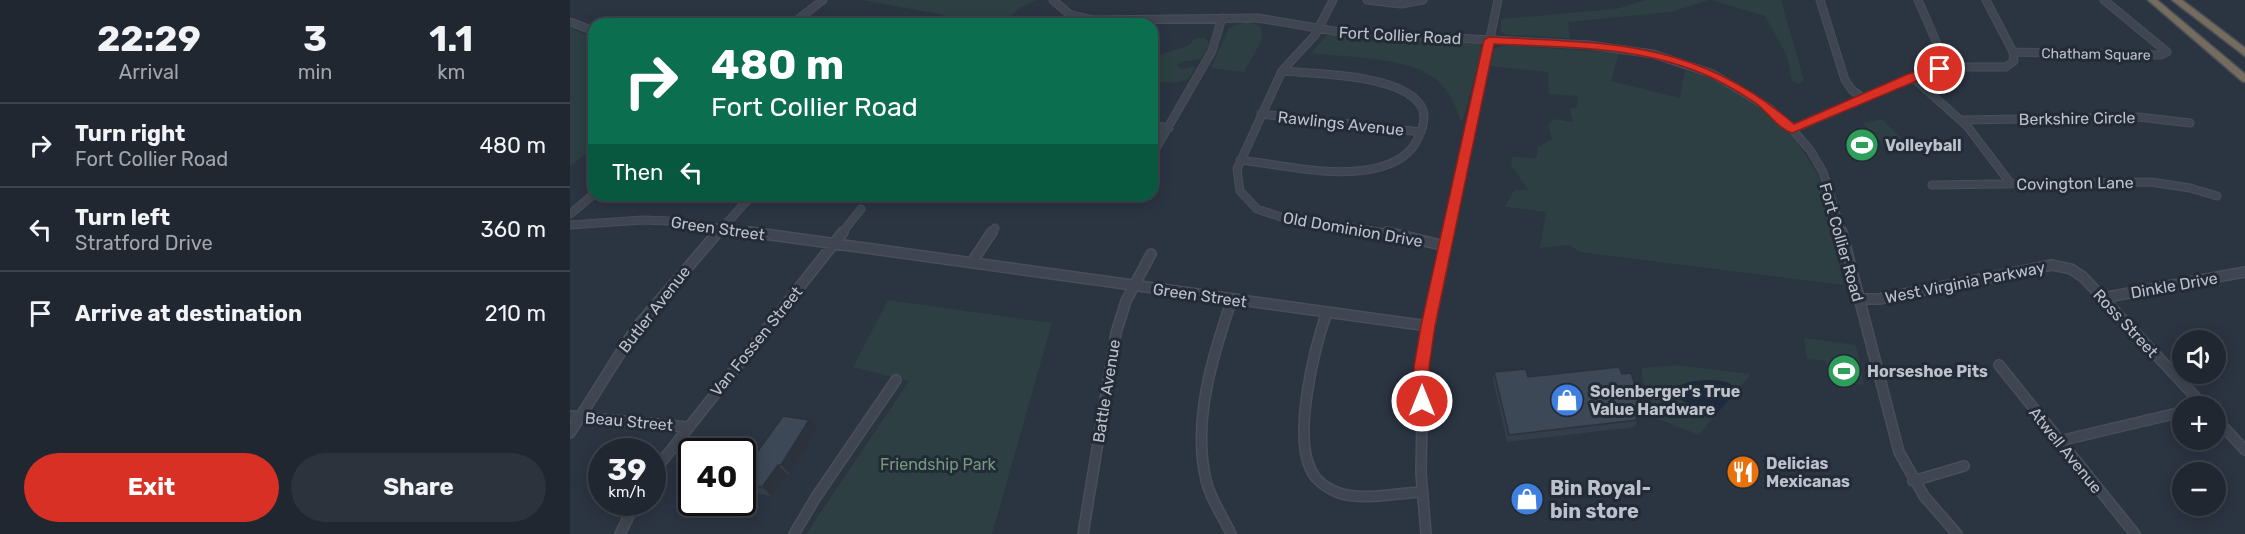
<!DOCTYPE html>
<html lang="en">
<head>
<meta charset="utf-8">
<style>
  body { margin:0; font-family:Rubik,sans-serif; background:#2d333d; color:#f1f3f6; height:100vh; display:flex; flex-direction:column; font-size:22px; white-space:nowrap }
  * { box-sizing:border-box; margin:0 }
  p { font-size:20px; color:#a2a5ab }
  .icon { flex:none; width:33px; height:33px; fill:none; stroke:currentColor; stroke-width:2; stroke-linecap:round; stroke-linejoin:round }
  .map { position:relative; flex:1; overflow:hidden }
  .details { display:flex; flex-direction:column; background:#202731; width:570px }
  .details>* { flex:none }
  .guide { position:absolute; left:18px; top:18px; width:570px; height:183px; border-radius:18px; box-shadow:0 3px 15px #0003,0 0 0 2px #3d444d; background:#0b6e4f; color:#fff; overflow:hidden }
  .buttons { position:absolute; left:1602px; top:330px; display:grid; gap:12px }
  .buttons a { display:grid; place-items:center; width:54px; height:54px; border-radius:50%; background:#202731; box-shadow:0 3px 15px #0003,0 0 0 2px #3d444d; font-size:30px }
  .speed { position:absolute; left:18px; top:438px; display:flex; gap:12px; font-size:30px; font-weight:700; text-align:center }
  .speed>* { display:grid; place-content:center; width:78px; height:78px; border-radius:50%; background:#202731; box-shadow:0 3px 15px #0003,0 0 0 2px #3d444d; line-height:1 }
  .speed small { font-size:15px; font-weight:400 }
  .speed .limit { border:3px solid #111; border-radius:9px; background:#fff; color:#111 }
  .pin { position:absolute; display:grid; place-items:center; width:51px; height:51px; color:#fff; margin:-26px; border:3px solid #fff; border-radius:50%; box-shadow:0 2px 6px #0007 }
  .me { position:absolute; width:66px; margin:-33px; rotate:0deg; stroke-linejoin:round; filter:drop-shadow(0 0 4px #0008) }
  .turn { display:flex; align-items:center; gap:21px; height:126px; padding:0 24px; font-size:27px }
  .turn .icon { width:78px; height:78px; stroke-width:2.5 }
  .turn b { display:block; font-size:42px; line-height:51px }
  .then { display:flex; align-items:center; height:57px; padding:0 24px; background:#0003; gap:12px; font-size:22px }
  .eta { display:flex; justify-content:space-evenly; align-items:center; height:102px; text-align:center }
  .eta b { font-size:36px; font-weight:700; line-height:42px }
  .action { display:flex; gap:12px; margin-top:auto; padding:12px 24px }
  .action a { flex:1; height:69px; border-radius:36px; background:#d93025; color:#fff; font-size:24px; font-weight:700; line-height:69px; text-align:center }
  .action a+a { background:#2d333d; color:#f1f3f6 }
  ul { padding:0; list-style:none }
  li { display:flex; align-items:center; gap:18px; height:84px; padding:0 24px; border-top:2px solid #3d444d }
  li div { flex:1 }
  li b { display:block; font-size:22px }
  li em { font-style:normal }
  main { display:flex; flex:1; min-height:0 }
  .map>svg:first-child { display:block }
  .green { fill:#2d3f42 }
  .water { fill:#1e2b3e }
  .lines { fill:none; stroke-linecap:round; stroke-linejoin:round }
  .minor-far1-casing { stroke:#484f5a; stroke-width:9 }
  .minor-casing { stroke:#484f5a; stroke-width:12 }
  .highway-casing { stroke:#49515b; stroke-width:3 }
  .minor-far1 { stroke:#3f4651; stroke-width:7 }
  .minor { stroke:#3f4651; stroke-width:9 }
  .highway { fill:#766c5d; fill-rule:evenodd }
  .wall { fill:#343e4a }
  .shaded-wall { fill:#2b323c }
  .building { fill:#3d4856; stroke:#2b323c; stroke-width:1.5 }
  .route { fill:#d93025; stroke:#8d1f18; stroke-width:1.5 }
  .labels { text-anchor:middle; stroke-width:6; stroke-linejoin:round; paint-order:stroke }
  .far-street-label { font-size:14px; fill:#bcc1cb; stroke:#232b36 }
  .street-label { font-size:16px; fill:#bcc1cb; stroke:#232b36 }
  .poi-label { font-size:16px; font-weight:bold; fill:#bcc1cb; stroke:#232b36; text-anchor:start }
  .park-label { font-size:16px; fill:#76987f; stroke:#232b36 }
  .near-poi-label { font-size:20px; font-weight:bold; fill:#bcc1cb; stroke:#232b36; text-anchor:start }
</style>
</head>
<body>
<main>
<section class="details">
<div class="eta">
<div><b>22:29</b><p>Arrival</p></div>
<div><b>3</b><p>min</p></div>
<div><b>1.1</b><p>km</p></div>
</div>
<ul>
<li><svg class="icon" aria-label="right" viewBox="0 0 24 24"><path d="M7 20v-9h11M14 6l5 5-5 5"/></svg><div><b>Turn right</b><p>Fort Collier Road</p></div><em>480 m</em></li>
<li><svg class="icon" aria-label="left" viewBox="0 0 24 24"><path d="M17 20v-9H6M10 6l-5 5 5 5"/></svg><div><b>Turn left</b><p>Stratford Drive</p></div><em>360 m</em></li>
<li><svg class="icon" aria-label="arrive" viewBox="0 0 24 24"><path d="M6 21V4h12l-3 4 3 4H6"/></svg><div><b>Arrive at destination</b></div><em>210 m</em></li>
</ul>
<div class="action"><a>Exit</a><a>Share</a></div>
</section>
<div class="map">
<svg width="1675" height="534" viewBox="0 0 1675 534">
  <rect width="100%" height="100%" fill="#2b3441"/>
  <path class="green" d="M292,0H467C453,4 443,13 434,24H377L372,18L374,15Z
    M1076,0H1139L1101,12L998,22L1000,38L938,35L931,32V19L1046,9Z
    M1140,0H1211L1234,80L1229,84L1222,81L1217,56L1195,16Z
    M676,22L686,24L691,27L692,40L674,72L641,68L659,28Z
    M0,28L24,38V148L0,166Z
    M757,35L866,39L910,44L913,49L892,123C886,107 880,92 867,80C838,56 778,58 741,53Z
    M626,38H635L638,41L639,46L631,59L611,62L607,65L612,69L626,66C617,87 606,82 587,82L582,93V57L617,46Z
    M933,45L1049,53L1041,81L1110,98L1115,70L1145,79L1178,98L1212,126L1227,142L1249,176L1274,285L1010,252L999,245L970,248L976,212L935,207L944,190H958L941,165L942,157L966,158L968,147L982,139L978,125L984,119L1003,122L1000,109L1007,107L1008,96L979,94L978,72L920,66L924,49Z
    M1312,119L1335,142L1315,147L1293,123Z
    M318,300L482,323L422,534H236L339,381L283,367Z
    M1234,338L1286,345L1294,385L1259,381L1256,361L1237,359Z
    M1105,365L1181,374L1167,390C1156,373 1122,381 1105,387V396L1143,418L1129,435L1088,419L1072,379V368Z"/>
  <path class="water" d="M1123,381C1137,381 1158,377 1167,390L1143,418L1104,396L1105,387Z"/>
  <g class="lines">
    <g class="minor-far1-casing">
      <path id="minor-far1" d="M483,0L499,14L523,20L688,18L770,32L1019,45L1083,54L1143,74L1199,108L1222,129L1240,150L1253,172L1272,234
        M763,0L745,35L712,71L667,169L670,191L687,209L711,217L823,234
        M797,0L831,4L853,0
        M1250,0L1275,80L1282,90L1293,98
        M1348,0L1372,55L1381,67
        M0,22L24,31
        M222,24L253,0
        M1443,52L1591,55L1597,52L1534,0
        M1342,77L1397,126L1441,184
        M691,114L851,132
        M1394,120L1569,117L1620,123
        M582,125L599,128
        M1222,129L1356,72L1381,67H1436L1444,61L1443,52L1416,0
        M582,155L642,51L652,18
        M670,160C713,165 759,177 802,169C822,165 841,156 849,136C853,127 857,115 851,106C832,74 746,74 712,71
        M1362,185L1581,182L1620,188L1647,196
        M0,214L24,194
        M0,225L73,220L100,221L190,234
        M147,234L182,195
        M271,234L291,209
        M421,234L425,228
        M879,234L928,0"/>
    </g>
    <g class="minor-casing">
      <path id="minor" d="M180,232L858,326
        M817,232L875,246
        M1272,232L1329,452L1354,496L1387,534
        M402,262L422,232
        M1532,298L1675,272
        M1289,299H1309L1482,265L1501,269L1513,277L1634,406
        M757,312C744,349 723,435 741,470C746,481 758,489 769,493C793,501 827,493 852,492
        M1429,365L1565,534
        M0,416L117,427
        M1646,419L1675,450
        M0,433L66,328L148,232
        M1489,441L1612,412
        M82,474L273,232
        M1343,481L1394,466
        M50,534L66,502
        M224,534L246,497L326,380
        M513,534L546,333L556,301L581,254
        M661,534C653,516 640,499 636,480C622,420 643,355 662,299
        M856,534L851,473L853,357L879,232"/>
    </g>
    <g class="highway-casing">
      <path id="highway" d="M1578,0H1587L1675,74V82L1672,81Z
        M1602,0H1612L1675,48V56Z"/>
    </g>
    <use href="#minor-far1" class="minor-far1"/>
    <use href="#minor" class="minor"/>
    <use href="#highway" class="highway"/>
  </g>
  <path class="wall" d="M924,372L958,377L1052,374L1073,409L1071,416L1066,417L1067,420L1065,427L937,442L923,380Z
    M248,429L220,474H217L202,496L175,492L172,489V473Z"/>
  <path class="shaded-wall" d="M239,420L248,429L220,474L211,465Z
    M208,465L217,474L202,496L192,487Z"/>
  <path class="building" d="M448,20L458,21L455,24H456H443Z
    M1049,367L1052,374L1061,373L1073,409L1064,410L1067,420L939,435L924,372L956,369L958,377Z
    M213,416L239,420L211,465H208L192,487L172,484V473Z"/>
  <path class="route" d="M919,37C1039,43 1127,40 1224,124L1338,74L1370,65L1375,69L1222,133C1209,129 1198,113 1187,104C1169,92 1151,81 1131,73C1066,46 993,47 924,44L865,326L859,367V401L857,406L852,407L846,406L844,401V367L851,326L914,40Z"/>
  <defs>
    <g id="stadium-disc" transform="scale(1.725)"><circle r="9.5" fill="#2e9e5b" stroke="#232b36"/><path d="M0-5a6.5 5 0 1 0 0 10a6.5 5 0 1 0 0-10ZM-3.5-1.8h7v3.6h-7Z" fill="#fff"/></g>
    <g id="shop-disc" transform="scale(1.725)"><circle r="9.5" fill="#3f7fe0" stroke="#232b36"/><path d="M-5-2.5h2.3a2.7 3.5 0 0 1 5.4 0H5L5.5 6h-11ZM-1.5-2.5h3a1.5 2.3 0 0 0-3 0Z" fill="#fff"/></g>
    <g id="restaurant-disc" transform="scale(1.725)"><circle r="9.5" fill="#e8710a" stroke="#232b36"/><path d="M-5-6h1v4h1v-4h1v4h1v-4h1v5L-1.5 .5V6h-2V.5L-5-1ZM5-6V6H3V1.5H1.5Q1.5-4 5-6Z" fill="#fff"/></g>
  </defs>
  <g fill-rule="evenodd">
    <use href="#stadium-disc" x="1292" y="145"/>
    <use href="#stadium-disc" x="1274" y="371"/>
    <use href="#shop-disc" x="997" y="400"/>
    <use href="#restaurant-disc" x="1173" y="472"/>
    <use href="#shop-disc" x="957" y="499"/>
  </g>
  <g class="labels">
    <g class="far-street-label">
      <text transform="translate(1526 54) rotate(1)" y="5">Chatham Square</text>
    </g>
    <g class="street-label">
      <text transform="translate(830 35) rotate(3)" y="6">Fort Collier Road</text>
      <text transform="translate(1507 118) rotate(-1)" y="6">Berkshire Circle</text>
      <text transform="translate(771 123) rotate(6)" y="6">Rawlings Avenue</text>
      <text transform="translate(1505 183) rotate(-1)" y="6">Covington Lane</text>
      <text transform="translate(148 228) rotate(8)" y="6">Green Street</text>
      <text transform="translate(783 229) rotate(10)" y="6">Old Dominion Drive</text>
      <text transform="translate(1272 242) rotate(74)" y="6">Fort Collier Road</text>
      <text transform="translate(1395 282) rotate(-11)" y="6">West Virginia Parkway</text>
      <text transform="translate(1604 285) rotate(-10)" y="6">Dinkle Drive</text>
      <text transform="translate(630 295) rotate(8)" y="6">Green Street</text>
      <text transform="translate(84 309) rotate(-52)" y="6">Butler Avenue</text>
      <text transform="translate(1556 323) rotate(47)" y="6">Ross Street</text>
      <text transform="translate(186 341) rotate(-51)" y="6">Van Fossen Street</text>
      <text transform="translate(536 391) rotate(-81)" y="6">Battle Avenue</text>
      <text transform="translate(59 421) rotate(5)" y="6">Beau Street</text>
      <text transform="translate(1496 450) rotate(51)" y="6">Atwell Avenue</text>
    </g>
    <g class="poi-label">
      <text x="1315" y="151">Volleyball</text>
      <text x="1297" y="377">Horseshoe Pits</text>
      <text x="1020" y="397">Solenberger's True<tspan x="1020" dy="18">Value Hardware</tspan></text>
      <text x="1196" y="469">Delicias<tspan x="1196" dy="18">Mexicanas</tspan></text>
    </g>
    <g class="park-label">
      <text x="368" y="470">Friendship Park</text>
    </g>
    <g class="near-poi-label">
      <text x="980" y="495">Bin Royal-<tspan x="980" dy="23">bin store</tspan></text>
    </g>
  </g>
</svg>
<div class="buttons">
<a><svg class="icon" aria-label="sound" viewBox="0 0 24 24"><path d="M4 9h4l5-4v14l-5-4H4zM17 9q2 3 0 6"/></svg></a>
<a>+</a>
<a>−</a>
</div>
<div class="speed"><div>39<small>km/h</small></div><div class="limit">40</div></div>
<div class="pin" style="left:1370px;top:69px;background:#d93025"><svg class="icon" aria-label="arrive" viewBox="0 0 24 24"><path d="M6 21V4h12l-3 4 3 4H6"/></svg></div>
<svg class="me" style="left:852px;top:401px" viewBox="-20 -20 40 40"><circle r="17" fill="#d93025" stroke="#fff" stroke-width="3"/><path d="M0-11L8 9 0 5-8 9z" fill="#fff"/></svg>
<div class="guide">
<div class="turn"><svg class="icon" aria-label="right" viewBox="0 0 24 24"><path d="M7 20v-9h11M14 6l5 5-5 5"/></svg><div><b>480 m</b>Fort Collier Road</div></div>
<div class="then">Then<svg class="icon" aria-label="left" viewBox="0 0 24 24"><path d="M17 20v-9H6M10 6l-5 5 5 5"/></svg></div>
</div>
</div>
</main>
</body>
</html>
